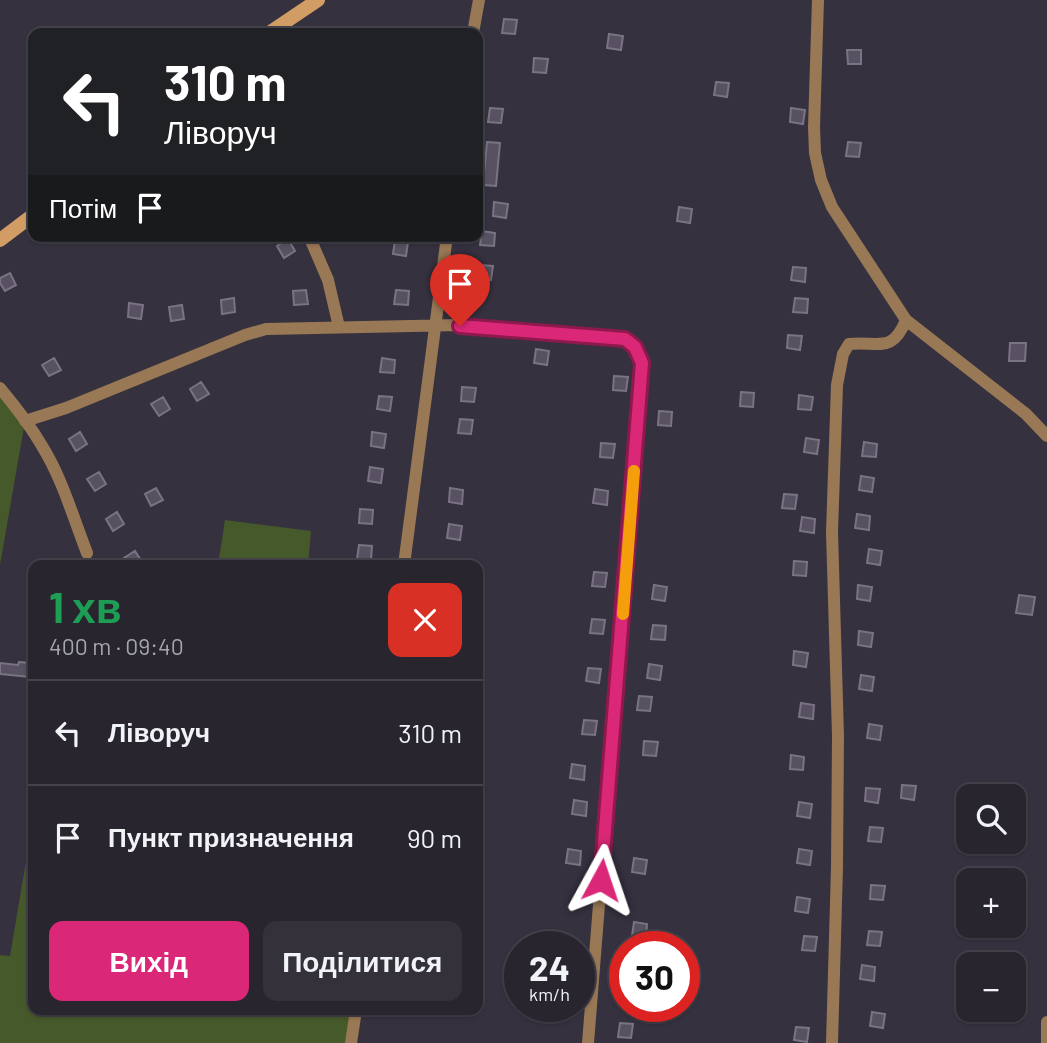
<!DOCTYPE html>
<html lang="uk">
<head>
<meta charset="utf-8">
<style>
  body { margin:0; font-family:Barlow,sans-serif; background:#34313b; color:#f1f3f6; height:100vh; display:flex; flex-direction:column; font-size:26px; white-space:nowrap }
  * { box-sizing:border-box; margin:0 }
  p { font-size:23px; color:#a5a5aa }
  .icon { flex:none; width:38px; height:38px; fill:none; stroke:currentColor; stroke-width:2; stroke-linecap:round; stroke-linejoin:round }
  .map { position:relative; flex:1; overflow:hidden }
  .panel { position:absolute; left:28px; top:560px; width:455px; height:455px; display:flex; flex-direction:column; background:#28252f; border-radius:14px; box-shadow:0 2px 5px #0004,0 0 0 2px #44424b }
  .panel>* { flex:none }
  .banner { position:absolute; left:28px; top:28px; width:455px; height:214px; border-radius:14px; box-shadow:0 2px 5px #0004,0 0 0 2px #44424b; background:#202124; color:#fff; overflow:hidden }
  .controls { position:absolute; left:956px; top:784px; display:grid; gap:14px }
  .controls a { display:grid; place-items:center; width:70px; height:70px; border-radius:14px; background:#28252f; box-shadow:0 2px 5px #0004,0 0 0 2px #44424b; font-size:35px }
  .speed { position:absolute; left:504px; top:931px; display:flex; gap:14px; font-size:35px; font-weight:700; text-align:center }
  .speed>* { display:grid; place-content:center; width:91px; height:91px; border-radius:50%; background:#28252f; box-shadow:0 2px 5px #0004,0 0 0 2px #44424b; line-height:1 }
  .speed small { font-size:18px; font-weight:400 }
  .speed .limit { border:10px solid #d22; background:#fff; color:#111 }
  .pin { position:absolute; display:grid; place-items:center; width:60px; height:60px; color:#fff; margin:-72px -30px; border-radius:50% 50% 50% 0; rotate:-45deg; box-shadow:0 0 7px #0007 }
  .pin .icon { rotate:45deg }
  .me { position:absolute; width:77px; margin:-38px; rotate:5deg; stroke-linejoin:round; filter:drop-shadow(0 0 5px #0008) }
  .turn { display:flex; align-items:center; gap:24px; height:147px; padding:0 21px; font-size:32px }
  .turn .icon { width:91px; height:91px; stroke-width:2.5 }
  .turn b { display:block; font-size:49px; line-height:60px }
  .then { display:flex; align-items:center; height:66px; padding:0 21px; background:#0003; gap:14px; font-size:26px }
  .round { display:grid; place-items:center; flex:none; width:74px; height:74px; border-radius:14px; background:#34313b }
  .summary { display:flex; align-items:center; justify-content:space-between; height:119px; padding:0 21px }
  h1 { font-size:42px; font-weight:700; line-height:52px; color:#1e9e55 }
  .primary-button { display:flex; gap:14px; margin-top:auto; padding:14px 21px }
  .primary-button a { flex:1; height:80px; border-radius:14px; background:#db2777; color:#fff; font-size:28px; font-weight:700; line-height:80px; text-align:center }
  .primary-button a+a { background:#34313b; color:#f1f3f6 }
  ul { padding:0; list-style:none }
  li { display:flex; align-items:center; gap:21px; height:105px; padding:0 21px; border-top:2px solid #44424b }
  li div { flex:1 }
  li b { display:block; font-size:26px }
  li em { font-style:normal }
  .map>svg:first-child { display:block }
  .green { fill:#46592a }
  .building { fill:#575161; stroke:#797383; stroke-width:2 }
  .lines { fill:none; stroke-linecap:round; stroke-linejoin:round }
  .street { stroke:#997855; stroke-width:12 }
  .secondary { stroke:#d29d64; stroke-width:14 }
  .route-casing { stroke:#8e194d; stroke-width:18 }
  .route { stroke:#db2777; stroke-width:12 }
  .slow { stroke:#f59e0b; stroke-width:12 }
</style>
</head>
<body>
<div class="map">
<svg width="1047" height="1043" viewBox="0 0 1047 1043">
  <rect width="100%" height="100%" fill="#36313f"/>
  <path class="green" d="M0,388L25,421L0,565Z
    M225,520L311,531L308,565H218Z
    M33,820V1010H356L351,1043H0V955L10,956Z"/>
  <path class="building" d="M504,19L517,20L515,34L502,33Z
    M609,34L623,36L621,50L607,48Z
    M847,50H861V64H848Z
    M534,58L548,59L546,73L533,72Z
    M716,82L729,83L727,97L714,95Z
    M490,108L503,109L501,123L488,122Z
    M791,108L805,110L803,124L790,122Z
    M487,142L500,143L496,186L483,185Z
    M848,142L861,143L859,157L846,156Z
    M494,202L508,204L506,218L493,216Z
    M679,207L692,209L690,223L677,221Z
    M482,231L495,233L494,246L480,245Z
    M288,239L295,251L284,258L277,246Z
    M395,240L408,242L406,256L393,254Z
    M480,265L493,266L491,280L478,279Z
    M793,267L806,268L805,282L791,280Z
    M10,273L16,285L5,291L0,283V278Z
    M306,290L308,304L294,305L293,291Z
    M396,290L409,291L408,305L394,304Z
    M234,298L235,312L222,314L221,300Z
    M795,298L808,299L807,313L793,312Z
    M129,303L143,305L141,319L128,317Z
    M182,305L184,319L171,321L169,307Z
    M788,335L802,336L800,350L787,348Z
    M1010,343H1026L1025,361H1009Z
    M536,349L549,351L547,365L534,363Z
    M54,358L61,370L49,376L42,365Z
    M382,358L395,360L394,373L380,372Z
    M614,376L628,377L626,391L613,390Z
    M201,382L209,394L197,401L190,389Z
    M462,387L476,388L474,402L461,401Z
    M741,392L754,393L753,407L740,406Z
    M799,395L813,397L811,410L798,409Z
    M379,396L392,397L390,411L377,409Z
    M163,397L170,409L159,416L151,404Z
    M659,411L672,412L671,426L658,425Z
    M460,419L473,420L471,434L458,433Z
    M80,432L87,444L76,451L69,439Z
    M372,432L386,434L384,448L371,446Z
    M806,438L819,440L817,454L804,452Z
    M864,442L877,444L876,457L862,456Z
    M601,443L615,444L613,458L600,457Z
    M370,467L383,469L381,483L368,481Z
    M99,472L106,484L95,491L87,479Z
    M861,476L874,478L872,492L859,490Z
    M156,488L163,500L151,506L145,494Z
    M450,488L463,490L462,504L449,502Z
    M595,489L608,491L607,505L593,503Z
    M784,494L797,495L795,509L782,508Z
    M360,509L373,510L372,524L359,523Z
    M117,512L124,524L113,531L106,519Z
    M857,514L870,516L869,530L855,528Z
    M802,517L815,519L814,533L800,531Z
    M449,524L462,526L460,540L447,538Z
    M359,545L372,546L371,560L357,559Z
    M869,549L882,551L880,565L867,563Z
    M135,551L144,565H129L124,558Z
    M794,561L807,562L806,576L793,575Z
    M594,572L607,573L605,587L592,586Z
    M654,585L667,587L665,601L652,599Z
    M858,585L872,587L870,601L857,599Z
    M1019,595L1035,597L1032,615L1016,613Z
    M592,619L605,620L603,634L590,633Z
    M653,625L666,626L665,640L651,639Z
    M859,631L873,633L871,647L858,645Z
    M794,651L808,653L806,667L793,665Z
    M19,662L32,663L30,677L0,674V663L18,665Z
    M649,664L662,666L660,680L647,678Z
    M588,668L601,669L599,683L586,681Z
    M861,675L874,677L872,691L859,689Z
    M639,696L652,697L650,711L637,710Z
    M801,703L814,705L813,719L799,717Z
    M584,720L597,721L595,735L582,734Z
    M869,724L882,726L880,740L867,738Z
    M644,741L658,742L656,756L643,755Z
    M791,755L804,757L803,770L790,769Z
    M572,764L585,766L584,780L570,778Z
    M902,785L916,786L914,800L901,798Z
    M866,788L880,789L878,803L865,801Z
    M574,800L587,802L586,816L572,814Z
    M799,802L812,804L810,818L797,816Z
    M870,827L883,828L881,842L868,841Z
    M568,849L581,851L580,865L566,863Z
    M799,849L812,851L810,865L797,863Z
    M634,858L647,860L645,874L632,872Z
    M871,885L885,886L883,900L870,899Z
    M797,897L810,899L808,913L795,911Z
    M1013,904L1023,905L1019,935L1013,934Z
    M634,922L647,924L646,938L632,936Z
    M869,931L882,932L880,946L867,945Z
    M804,936L817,937L815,951L802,950Z
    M862,965L875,967L874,981L860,979Z
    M872,1012L885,1014L883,1028L870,1026Z
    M620,1023L633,1024L631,1038L618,1037Z
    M796,1027L809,1028L807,1042L794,1040Z"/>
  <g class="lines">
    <path class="street" d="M818,0L814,127L815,153L821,180L832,207L906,320L1026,414L1047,436
      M473,33L479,0
      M309,236L328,280L339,327
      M0,388C15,406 30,425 42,446C62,478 73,517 87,553
      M25,421L66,408L245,335L266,329L460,325L625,339L635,347L642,363L588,1043
      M404,565L447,236
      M351,1043L356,1010
      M832,1043L837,867L838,736L832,532L837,385L843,354L849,344C879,341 892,354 906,320
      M1047,1043V1022"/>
    <path class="secondary" d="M269,33L318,0
      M0,240L33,215"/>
  </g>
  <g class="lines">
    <g class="route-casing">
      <path id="route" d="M460,326L625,339L635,347L642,363L601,880"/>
    </g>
    <use href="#route" class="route"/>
    <path class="slow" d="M623,614L634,471"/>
  </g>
</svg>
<div class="controls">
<a><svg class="icon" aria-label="search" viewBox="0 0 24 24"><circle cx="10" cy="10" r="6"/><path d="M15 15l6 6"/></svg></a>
<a>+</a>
<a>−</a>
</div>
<div class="speed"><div>24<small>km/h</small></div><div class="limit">30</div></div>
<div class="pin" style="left:460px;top:326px;background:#d93025"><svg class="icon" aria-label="arrive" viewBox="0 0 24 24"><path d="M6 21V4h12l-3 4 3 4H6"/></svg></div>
<svg class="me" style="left:601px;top:880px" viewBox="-20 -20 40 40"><path d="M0-17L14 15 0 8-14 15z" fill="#db2777" stroke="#fff" stroke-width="4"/></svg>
<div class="banner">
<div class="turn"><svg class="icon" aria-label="left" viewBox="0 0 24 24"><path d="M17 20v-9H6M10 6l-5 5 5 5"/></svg><div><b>310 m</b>Ліворуч</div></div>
<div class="then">Потім<svg class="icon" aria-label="arrive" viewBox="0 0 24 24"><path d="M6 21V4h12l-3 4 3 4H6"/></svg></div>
</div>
<section class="panel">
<div class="summary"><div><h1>1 хв</h1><p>400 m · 09:40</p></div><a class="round" style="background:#d93025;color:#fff"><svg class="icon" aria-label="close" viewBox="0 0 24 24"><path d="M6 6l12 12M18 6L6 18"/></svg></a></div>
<ul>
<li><svg class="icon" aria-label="left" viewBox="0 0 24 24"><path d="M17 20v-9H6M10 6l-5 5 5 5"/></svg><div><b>Ліворуч</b></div><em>310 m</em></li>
<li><svg class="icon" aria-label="arrive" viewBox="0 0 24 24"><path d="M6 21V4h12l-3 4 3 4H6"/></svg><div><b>Пункт призначення</b></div><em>90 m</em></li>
</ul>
<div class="primary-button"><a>Вихід</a><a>Поділитися</a></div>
</section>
</div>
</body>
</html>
